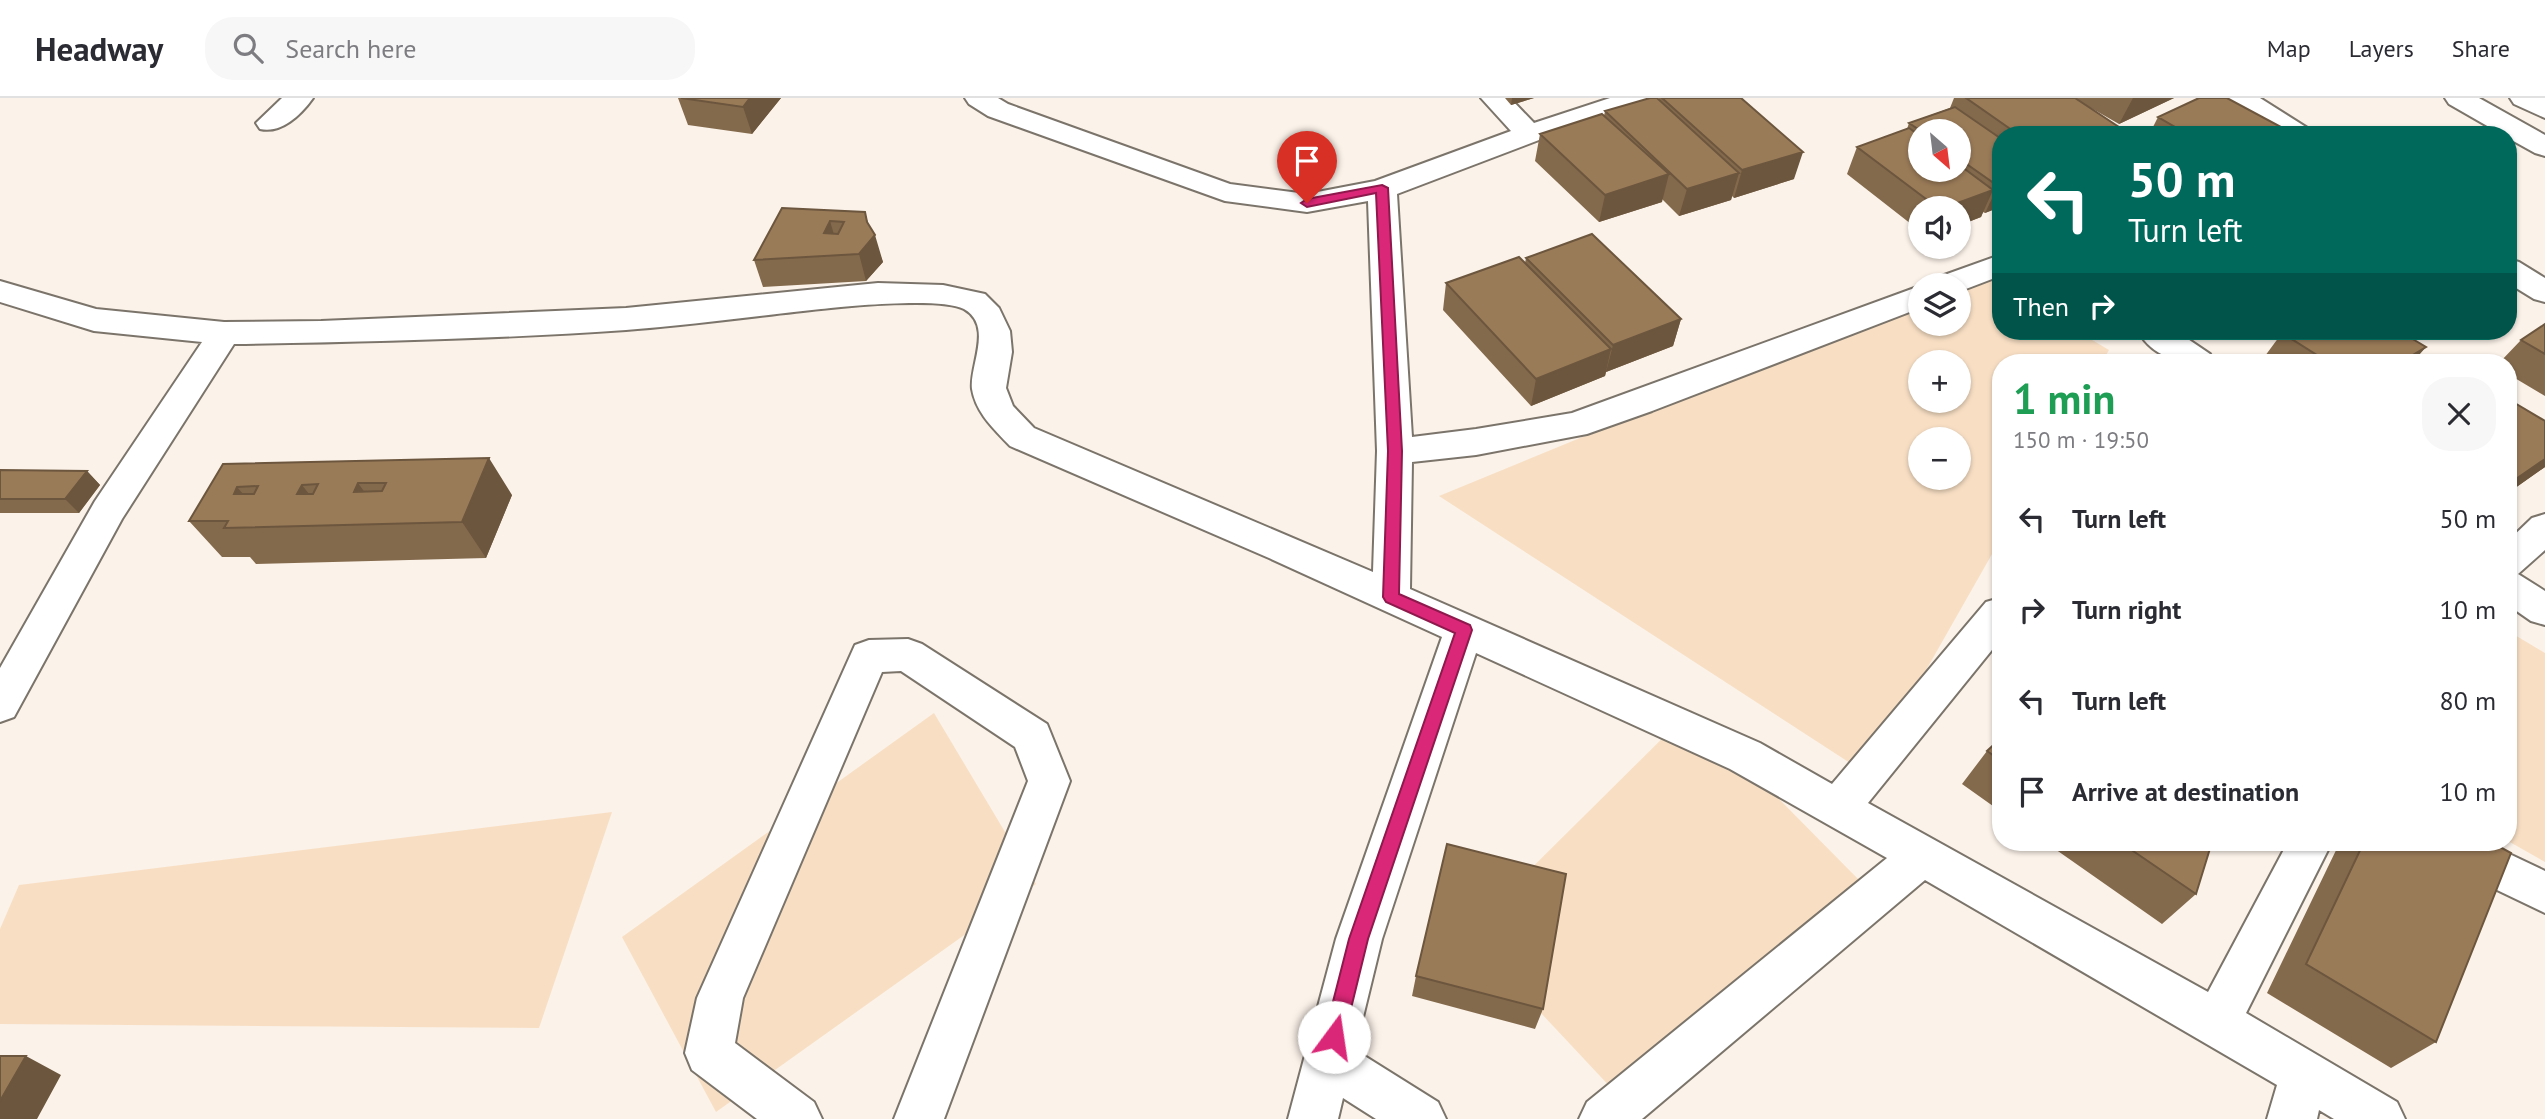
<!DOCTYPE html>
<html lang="en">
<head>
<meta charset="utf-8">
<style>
  body { margin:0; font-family:"PT Sans",sans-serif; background:#f7f7f7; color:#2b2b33; height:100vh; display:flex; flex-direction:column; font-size:26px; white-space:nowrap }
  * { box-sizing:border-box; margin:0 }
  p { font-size:23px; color:#7c7c81 }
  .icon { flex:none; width:38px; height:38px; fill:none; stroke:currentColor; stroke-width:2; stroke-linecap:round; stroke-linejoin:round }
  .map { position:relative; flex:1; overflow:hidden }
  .side { position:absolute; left:1992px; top:256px; width:525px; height:497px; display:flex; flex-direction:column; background:#fff; border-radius:28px; box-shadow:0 2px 5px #0004 }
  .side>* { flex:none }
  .guide { position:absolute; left:1992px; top:28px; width:525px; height:214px; border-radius:28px; box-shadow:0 2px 5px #0004; background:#00695c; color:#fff; overflow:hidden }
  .needle { width:46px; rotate:152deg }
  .buttons { position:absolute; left:1908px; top:21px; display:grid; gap:14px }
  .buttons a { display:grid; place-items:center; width:63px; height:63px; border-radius:50%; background:#fff; box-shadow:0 2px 5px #0004; font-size:35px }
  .pin { position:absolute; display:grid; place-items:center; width:60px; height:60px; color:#fff; margin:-72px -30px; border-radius:50% 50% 50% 0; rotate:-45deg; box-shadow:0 0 7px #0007 }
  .pin .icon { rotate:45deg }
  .me { position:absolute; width:77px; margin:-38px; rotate:14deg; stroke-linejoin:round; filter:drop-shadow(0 0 5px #0008) }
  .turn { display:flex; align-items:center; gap:24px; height:147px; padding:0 21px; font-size:32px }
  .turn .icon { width:91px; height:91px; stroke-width:2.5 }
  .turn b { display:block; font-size:49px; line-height:60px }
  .then { display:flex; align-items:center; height:66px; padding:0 21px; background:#0003; gap:14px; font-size:26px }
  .round { display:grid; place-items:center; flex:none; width:74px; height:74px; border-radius:28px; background:#f7f7f7 }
  .overview { display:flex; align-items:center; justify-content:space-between; height:119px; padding:0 21px }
  h1 { font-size:42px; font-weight:600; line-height:52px; color:#1e9e55 }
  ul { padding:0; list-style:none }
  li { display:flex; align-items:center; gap:21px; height:91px; padding:0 21px }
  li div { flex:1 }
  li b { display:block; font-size:26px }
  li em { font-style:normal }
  header { display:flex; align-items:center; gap:42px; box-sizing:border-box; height:98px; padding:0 35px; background:#fff; border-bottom:2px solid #e1e1e2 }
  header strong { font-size:33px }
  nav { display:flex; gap:38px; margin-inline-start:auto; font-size:24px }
  .search { width:490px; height:63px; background:#f7f7f7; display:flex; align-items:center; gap:18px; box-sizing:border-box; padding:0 24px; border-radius:28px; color:#7c7c81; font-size:26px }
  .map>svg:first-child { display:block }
  .green { fill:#f8dfc4; fill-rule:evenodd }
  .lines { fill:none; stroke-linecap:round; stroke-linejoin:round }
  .minor-casing { stroke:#7b746b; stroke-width:4 }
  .highway-casing { stroke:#7b746b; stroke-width:4 }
  .minor { fill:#fff; fill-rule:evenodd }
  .highway { fill:#fff; fill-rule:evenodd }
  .wall { fill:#846a4c; fill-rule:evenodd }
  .shaded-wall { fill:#6c563e }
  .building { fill:#9a7b58; stroke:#6c563e; stroke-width:2; fill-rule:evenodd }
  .route { fill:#db2777; stroke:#8e194d; stroke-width:2 }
</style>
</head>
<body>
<header>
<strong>Headway</strong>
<div class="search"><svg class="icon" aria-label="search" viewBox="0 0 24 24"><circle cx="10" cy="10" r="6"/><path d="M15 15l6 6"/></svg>Search here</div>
<nav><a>Map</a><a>Layers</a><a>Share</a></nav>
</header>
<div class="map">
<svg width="2545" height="1021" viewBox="0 0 2545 1021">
  <rect width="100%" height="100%" fill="#fbf2e9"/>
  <path class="green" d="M1979,175L2000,188V233H2077L2109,252L2102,264H2000V442L1867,676L1439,398L1920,200V226H1958V187H1950ZM1920,264H1958V303H1920ZM1920,341H1958V380H1920Z
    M2508,533L2545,555V764L2508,743Z
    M1691,612L1859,782L1629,1009L1466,835Z
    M934,615L1036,786L716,1014L622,839Z
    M612,714L539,930L0,926V831L19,787Z"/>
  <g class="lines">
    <g class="minor-casing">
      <path id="minor" d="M282,0H313C301,17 281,36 260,31L256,25Z
        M965,0H998L1008,6L1230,86L1307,96L1375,83L1511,33L1481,0H1510L1534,25L1610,0H1652L1648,6L1539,42L1397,96L1412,339L1476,331L1572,315L1920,188V210L1652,313L1587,336L1476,357L1412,364L1410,491L1760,645L1832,686L1986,504L2000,500V542L1868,705L2208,894L2288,744H2332L2246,915L2397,1004L2405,1021H2334L2319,1012L2317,1021H2267L2277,987L1925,782L1642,1021H1579L1587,1004L1887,760L1730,671L1476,555L1382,841L1355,952L1438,1004L1446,1021H1376L1343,1000L1338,1021H1288L1336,841L1442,539L1269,460L1010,348C994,331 976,315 972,291C969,268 994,228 964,211C941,199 849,208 821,211C756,218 691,227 626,232C496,241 364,244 234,246L122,421L14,619L0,624V570L95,403L202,244L94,233L0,204V183L96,211L224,224L321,223L626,210L878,185L943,187L985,196L999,210L1010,233L1012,254L1006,290L1013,308L1034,330L1373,474L1377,353L1368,103L1307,114L1225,103L988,18L969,6Z
        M2227,0H2260L2309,31L2313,37H2279L2231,6Z
        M2000,157V178L1958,194V187H1931L1936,180Z
        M2508,161L2519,164L2545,180V204L2534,201L2508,185Z
        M2138,233H2176L2210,256L2215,264C2184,265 2155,263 2138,233Z
        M2545,416V452L2518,476L2545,493V527L2531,523L2508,507V443L2532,420Z
        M908,541L922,546L1047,626L1070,683L944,1021H894L1028,683L1015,649L901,573L882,574L743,900L735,945L814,1004L822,1021H757L692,972L685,955L697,900L855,547L869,542Z
        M2419,744H2484L2545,773V815L2426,758Z"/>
    </g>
    <g class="highway-casing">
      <path id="highway" d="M2445,0H2479L2545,37V58L2535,55L2508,40V37H2503L2449,6Z
        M2510,0H2545V20L2514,6Z"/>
    </g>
    <use href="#minor" class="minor"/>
    <use href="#highway" class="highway"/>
  </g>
  <path class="wall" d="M678,0H781L752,36L688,27Z
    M1505,0H1534L1511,7Z
    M1659,0H1741L1794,81L1734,100L1732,98L1731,102L1679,118L1662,101V104L1599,124L1535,63L1540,36L1604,18L1605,13L1659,2Z
    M1954,0H2174L2119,26L2091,10L2131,37H2000V109L1985,115L1983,114L1981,119L1958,128V110H1920V133L1847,76L1857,49L1907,31L1909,25L1950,10ZM1920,33H1958V72H1920Z
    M2158,19L2276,37H2149Z
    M782,110L865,114L868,126L883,164L866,183L763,189L754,162Z
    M1526,160L1681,221L1673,248L1606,274L1605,278L1531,308L1443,212L1446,185L1525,165Z
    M2545,226V298L2508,276V264H2500L2521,242Z
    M2193,233H2214L2203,239Z
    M2282,235L2413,264H2265L2262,262Z
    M2508,301L2545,323V369L2508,395Z
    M223,366L512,397L486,460L256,466L250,459H222L189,423Z
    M0,372L87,373L100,387L79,415H0Z
    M2000,641V713L1962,686L1987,653Z
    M2045,744H2212L2196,796L2162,826Z
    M2340,744H2491L2436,944L2391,970L2267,895Z
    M1416,878L1543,911L1535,931L1412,898Z"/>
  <path class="shaded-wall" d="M750,0H781L752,36L743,9Z
    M1512,0H1534L1511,7Z
    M2133,0H2174L2119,26Z
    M2281,29L2276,37H2266Z
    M1803,54L1794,81L1734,100L1742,72Z
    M1739,75L1731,102L1679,118L1687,91Z
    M1669,76L1662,104L1599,124L1605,97Z
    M2000,87V109L1985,115L1998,88Z
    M1993,92L1981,119L1958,128V110H1944Z
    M865,114L872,140L875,137L883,164L866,183L859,156Z
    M830,123L838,150L824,135Z
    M1681,221L1673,248L1606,274L1613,247Z
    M2207,233H2214L2203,239Z
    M2426,249L2413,264H2401Z
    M1611,251L1605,278L1531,308L1536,281Z
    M489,360L512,397L486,460L462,424Z
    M2545,361V369L2508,395V388L2513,383Z
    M87,373L100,387L79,415L65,401Z
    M358,385L385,422L354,394Z
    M302,387L331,424L297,396Z
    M237,389L268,425L234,396Z
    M26,958L61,977L37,1021H0V1003Z"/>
  <path class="building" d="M681,0H750L743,9Z
    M1650,0H1657L1739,75L1687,91L1605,13Z
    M1662,0H1741L1803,54L1742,72Z
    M1966,0H2075L2131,37H2019Z
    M2199,0H2227L2281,29L2266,37H2189L2158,19Z
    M1955,9L2000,40V87L1998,88L1958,60V33H1921L1909,25Z
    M1602,16L1669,76L1605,97L1540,36Z
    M1909,30L1920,38V72H1958V66L1993,92L1944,110H1938L1857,49Z
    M782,110L865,114L867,124L875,137L859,156L754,162ZM830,123L844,124L838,136L824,135Z
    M1592,136L1681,221L1613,247L1526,160Z
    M1519,159L1611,251L1536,281L1446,185Z
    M2545,226V256L2521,242Z
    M2286,233H2399L2426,249L2401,264H2328L2282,235Z
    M2508,301L2545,323V361L2513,383L2508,380Z
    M489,360L462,424L224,430L228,423H189L223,366ZM358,385H386L382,393L354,394ZM318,386L313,396H297L302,387ZM258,388L254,396H234L237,389Z
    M0,372L87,373L65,401H0Z
    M2000,641V662L1987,653Z
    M2120,744H2212L2196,796Z
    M2364,744H2491L2511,755L2436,944L2306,866Z
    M1447,746L1566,776L1543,911L1416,878Z
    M0,958H26L0,1003Z"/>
  <path class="route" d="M1382,87L1388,90L1402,353L1399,496L1470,527L1472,532L1368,841L1344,939L1341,945L1334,948L1327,945L1324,939L1349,841L1455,535L1386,504L1383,499L1388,353L1376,95L1307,109L1301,105L1307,101Z"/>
</svg>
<div class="buttons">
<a><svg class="needle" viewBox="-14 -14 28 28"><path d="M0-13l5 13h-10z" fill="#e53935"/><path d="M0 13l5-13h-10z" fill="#7c7c81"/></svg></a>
<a><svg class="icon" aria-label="sound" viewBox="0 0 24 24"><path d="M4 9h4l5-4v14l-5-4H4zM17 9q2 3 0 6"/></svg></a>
<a><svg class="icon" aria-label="layers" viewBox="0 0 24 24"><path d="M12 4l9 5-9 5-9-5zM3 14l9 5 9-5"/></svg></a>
<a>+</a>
<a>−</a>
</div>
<div class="pin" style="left:1307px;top:105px;background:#d93025"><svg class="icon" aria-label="arrive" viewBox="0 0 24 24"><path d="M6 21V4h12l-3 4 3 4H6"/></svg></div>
<svg class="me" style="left:1334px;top:939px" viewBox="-20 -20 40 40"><circle r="19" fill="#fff"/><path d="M0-13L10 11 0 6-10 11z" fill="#db2777"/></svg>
<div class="guide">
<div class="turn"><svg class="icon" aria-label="left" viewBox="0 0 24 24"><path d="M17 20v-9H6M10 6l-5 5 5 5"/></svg><div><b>50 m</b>Turn left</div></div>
<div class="then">Then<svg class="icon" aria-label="right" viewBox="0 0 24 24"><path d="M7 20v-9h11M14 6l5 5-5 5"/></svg></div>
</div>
<section class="side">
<div class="overview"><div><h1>1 min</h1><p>150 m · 19:50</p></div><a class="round"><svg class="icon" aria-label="close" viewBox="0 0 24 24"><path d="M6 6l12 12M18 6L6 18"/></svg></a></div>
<ul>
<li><svg class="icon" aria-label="left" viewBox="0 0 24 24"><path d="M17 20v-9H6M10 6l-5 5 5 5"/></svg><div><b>Turn left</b></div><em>50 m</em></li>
<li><svg class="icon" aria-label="right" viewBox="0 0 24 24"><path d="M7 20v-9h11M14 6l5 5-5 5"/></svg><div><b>Turn right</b></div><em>10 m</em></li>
<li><svg class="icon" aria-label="left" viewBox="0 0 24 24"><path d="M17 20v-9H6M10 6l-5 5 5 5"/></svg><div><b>Turn left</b></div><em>80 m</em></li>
<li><svg class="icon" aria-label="arrive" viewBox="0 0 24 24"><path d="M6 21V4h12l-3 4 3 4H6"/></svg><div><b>Arrive at destination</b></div><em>10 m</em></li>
</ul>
</section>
</div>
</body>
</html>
